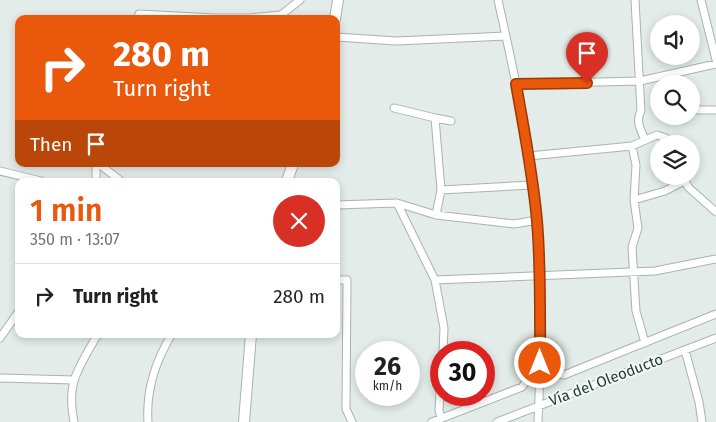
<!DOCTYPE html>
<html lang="en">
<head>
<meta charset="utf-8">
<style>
  body { margin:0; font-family:"Fira Sans",sans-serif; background:#f2f2f2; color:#222; height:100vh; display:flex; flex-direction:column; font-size:19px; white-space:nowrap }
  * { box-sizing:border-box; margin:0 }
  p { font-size:16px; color:#767676 }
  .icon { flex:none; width:28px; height:28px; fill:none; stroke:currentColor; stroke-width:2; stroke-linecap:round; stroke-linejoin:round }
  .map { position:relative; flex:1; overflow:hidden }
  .details { position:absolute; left:15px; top:178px; width:325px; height:160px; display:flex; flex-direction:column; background:#fff; border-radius:10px; box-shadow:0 2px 8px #0003 }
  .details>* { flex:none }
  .top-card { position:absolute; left:15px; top:15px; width:325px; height:152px; border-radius:10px; box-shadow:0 2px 8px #0003; background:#ea580c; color:#fff; overflow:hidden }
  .buttons { position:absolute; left:650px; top:15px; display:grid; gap:10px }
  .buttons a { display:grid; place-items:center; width:50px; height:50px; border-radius:50%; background:#fff; box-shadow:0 2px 8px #0003; font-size:25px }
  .speed { position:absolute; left:355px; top:341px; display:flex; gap:10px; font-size:25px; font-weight:700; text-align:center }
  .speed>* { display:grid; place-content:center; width:65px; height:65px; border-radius:50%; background:#fff; box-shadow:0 2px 8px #0003; line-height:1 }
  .speed small { font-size:12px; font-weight:400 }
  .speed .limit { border:8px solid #d22; background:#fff; color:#111 }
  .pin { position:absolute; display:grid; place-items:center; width:42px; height:42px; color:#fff; margin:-51px -21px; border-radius:50% 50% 50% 0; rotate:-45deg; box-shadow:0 0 5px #0007 }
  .pin .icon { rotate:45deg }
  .me { position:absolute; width:55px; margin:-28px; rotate:0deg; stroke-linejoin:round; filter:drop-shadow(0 0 4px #0008) }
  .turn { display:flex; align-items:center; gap:18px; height:105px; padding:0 15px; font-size:22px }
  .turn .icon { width:65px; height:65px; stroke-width:2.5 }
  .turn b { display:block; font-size:35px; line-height:42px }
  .then { display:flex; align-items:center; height:48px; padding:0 15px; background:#0003; gap:10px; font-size:19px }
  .round { display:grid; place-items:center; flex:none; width:52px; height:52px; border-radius:26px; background:#f2f2f2 }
  .head { display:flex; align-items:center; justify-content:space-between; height:85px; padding:0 15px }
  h1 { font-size:30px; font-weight:600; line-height:38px; color:#ea580c }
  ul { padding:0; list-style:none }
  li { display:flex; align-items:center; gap:15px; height:65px; padding:0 15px; border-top:1px solid #e0e0e0 }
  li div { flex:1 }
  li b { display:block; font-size:19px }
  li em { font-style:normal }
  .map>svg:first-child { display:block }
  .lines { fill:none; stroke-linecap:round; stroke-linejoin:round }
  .street-casing { stroke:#a6b4af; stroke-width:9 }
  .secondary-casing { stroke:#a2b7b0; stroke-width:12 }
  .street { stroke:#fff; stroke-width:7 }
  .secondary { stroke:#fff; stroke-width:10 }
  .route-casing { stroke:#983908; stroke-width:12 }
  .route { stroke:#ea580c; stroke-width:9 }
  .labels { text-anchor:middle; stroke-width:4; stroke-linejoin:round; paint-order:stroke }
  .street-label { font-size:15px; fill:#243c35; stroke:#f3f8f6 }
</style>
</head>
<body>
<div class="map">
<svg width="716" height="422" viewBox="0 0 716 422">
  <rect width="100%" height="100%" fill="#e3ece8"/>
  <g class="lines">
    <g class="street-casing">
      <path id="street" d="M498,0C514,73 531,146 537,221C542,287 541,355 538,422
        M635,0L641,111C635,121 641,130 645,140
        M701,0L716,60
        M137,19L139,14L214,18H250L281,15L300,0
        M336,37L396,41L506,36
        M516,84L640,81L716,64
        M394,108L435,118
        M691,110H716
        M632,146L636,165L634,200L638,228L632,247L636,311L645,343
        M529,156L632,146L657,135L666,138L668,144
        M96,164V181
        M99,164L121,181
        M0,171L41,181
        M682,177L689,188L716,212
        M441,190L533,185
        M634,200L665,191L684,181
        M397,203L436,215L514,224L537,220
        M336,205L397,203L435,280L444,328L443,352
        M436,215L441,190L435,118L451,121
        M336,280H347L346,409L352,422
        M435,280L655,271L716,259
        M0,338L19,311
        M685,350L699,402L702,422
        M0,378L74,380
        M441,418L439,410L441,375
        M74,422C66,382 78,370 96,337L100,334
        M148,422C146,391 156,360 172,334
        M432,422L522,387L540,363L548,372L564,375L716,314
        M497,422L716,338"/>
    </g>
    <g class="secondary-casing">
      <path id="secondary" d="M335,19L338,0
        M287,181L293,164
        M244,422L251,334"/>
    </g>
    <use href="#street" class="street"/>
    <use href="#secondary" class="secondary"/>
  </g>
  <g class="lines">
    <g class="route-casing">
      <path id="route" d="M540,363C540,315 541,268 537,221C533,175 524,130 516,84L587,83"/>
    </g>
    <use href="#route" class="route"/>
  </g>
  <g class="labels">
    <g class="street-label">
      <text transform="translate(606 380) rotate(-21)" y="5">Vía del Oleoducto</text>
    </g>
  </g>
</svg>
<div class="buttons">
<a><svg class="icon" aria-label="sound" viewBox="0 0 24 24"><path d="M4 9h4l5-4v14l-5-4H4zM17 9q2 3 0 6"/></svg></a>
<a><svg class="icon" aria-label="search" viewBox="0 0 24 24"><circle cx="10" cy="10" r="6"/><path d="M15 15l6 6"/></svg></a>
<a><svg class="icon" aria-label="layers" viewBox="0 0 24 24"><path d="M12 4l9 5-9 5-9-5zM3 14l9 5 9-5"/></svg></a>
</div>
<div class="speed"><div>26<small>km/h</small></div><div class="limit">30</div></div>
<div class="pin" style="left:587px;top:83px;background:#d93025"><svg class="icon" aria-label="arrive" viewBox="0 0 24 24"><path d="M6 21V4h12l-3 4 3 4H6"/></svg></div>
<svg class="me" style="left:540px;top:363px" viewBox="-20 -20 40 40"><circle r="17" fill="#ea580c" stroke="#fff" stroke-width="3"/><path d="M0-11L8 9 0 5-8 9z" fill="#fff"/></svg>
<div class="top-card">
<div class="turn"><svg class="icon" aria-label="right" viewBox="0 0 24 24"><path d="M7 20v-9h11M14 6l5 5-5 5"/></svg><div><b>280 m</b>Turn right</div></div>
<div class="then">Then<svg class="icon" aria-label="arrive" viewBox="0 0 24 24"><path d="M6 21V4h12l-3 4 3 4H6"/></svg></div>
</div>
<section class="details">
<div class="head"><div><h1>1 min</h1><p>350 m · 13:07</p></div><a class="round" style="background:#d93025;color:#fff"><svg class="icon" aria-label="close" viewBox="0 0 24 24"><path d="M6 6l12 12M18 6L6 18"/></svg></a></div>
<ul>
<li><svg class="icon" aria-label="right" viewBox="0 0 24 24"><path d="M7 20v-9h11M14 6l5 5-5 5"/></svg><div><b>Turn right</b></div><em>280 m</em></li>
</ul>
</section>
</div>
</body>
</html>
